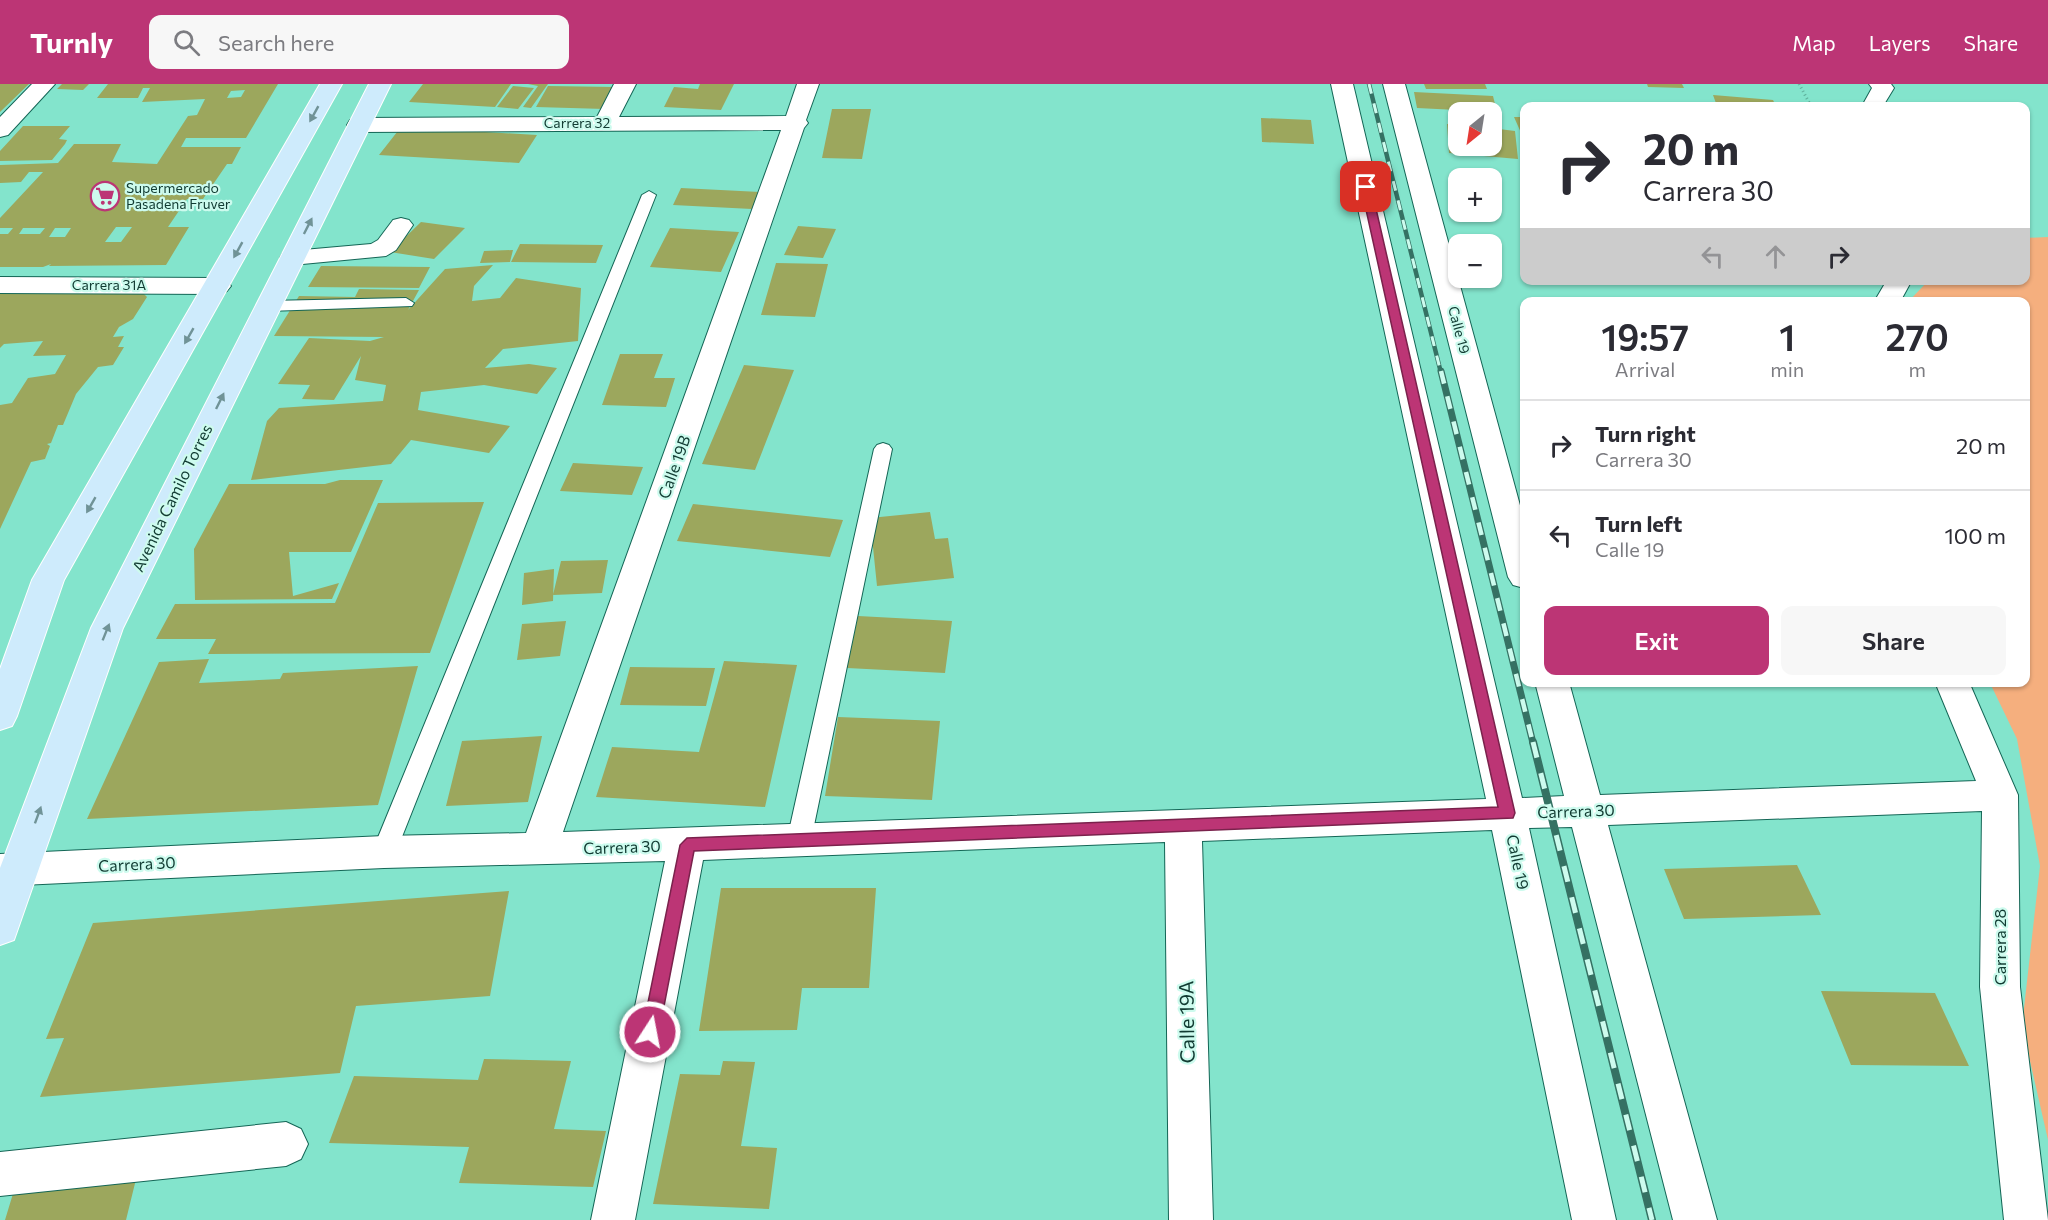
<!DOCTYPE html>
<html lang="en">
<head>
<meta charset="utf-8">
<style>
  body { margin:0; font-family:Commissioner,sans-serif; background:#f7f7f7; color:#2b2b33; height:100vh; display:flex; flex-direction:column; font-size:22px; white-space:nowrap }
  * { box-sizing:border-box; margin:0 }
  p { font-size:20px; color:#7c7c81 }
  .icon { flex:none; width:33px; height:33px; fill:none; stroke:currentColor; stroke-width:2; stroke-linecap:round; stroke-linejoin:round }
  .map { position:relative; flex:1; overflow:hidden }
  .side { position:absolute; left:1520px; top:213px; width:510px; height:390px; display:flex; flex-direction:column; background:#fff; border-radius:12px; box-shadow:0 2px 4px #0004 }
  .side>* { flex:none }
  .banner { position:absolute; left:1520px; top:18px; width:510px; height:183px; border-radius:12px; box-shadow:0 2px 4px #0004; background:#fff; color:#2b2b33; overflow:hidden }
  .needle { width:39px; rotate:210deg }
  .controls { position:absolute; left:1448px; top:18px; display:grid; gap:12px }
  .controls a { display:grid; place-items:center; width:54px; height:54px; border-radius:12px; background:#fff; box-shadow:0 2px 4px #0004; font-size:30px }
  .pin { position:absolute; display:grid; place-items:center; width:51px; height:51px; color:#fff; margin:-26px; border-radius:12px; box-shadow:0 3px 9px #0006 }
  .me { position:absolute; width:66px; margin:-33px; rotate:11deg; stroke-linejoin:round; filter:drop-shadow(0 0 4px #0008) }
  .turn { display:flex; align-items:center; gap:21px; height:126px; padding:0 24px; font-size:27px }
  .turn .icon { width:78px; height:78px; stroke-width:2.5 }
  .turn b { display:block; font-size:42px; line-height:51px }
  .lanes { display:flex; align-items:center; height:57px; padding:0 24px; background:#0003; justify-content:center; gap:30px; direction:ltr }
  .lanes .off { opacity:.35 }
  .eta { display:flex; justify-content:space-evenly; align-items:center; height:102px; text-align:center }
  .eta b { font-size:36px; font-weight:600; line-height:42px }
  .action { display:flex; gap:12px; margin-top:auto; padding:12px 24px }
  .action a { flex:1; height:69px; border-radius:12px; background:#bc3575; color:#fff; font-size:24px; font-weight:600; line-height:69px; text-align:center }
  .action a+a { background:#f7f7f7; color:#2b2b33 }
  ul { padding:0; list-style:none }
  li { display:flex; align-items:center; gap:18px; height:90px; padding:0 24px; border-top:2px solid #e1e1e2 }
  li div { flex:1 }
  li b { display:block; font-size:22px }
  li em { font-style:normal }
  header { display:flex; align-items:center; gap:36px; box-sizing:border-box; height:84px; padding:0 30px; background:#bc3575; color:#fff }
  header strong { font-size:28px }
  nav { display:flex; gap:33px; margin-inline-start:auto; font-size:21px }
  .search { width:420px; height:54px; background:#f7f7f7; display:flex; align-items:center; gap:15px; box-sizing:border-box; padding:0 21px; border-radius:12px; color:#7c7c81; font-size:22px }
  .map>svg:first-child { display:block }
  .green { fill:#f5af7e }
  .building { fill:#9ca75d; fill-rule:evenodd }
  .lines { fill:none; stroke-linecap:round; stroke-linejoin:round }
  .lane-casing { stroke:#146656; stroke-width:2 }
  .street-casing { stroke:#146656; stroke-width:2 }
  .primary-casing { stroke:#fff; stroke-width:2 }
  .path { stroke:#5faf9b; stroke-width:3; stroke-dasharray:1 3; stroke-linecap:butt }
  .lane { fill:#fff; fill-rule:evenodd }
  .street { fill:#fff; fill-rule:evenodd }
  .primary { fill:#ceebfc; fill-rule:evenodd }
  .rail-far2-casing { stroke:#357163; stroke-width:4.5 }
  .rail-far1-casing { stroke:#357163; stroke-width:7 }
  .rail-casing { stroke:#357163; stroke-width:8 }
  .rail-far2 { stroke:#cdfbee; stroke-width:3; stroke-dasharray:10; stroke-linecap:butt }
  .rail-far1 { stroke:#cdfbee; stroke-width:4.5; stroke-dasharray:13; stroke-linecap:butt }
  .rail { stroke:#cdfbee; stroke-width:5; stroke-dasharray:16; stroke-linecap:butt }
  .oneway { fill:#709397 }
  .route { fill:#bc3575; stroke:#7a224c; stroke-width:1.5 }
  .labels { text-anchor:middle; stroke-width:4.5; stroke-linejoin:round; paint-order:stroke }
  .far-street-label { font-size:14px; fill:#113b32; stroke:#cdfbee }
  .far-poi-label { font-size:14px; fill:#113b32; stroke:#cdfbee; text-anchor:start }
  .street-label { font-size:16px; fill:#113b32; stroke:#cdfbee }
  .near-street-label { font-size:20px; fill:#113b32; stroke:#cdfbee }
</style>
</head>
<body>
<header>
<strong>Turnly</strong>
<div class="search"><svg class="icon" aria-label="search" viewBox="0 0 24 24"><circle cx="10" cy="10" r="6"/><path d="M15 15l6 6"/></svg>Search here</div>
<nav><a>Map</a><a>Layers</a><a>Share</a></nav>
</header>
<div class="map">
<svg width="2048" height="1136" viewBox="0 0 2048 1136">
  <rect width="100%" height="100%" fill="#83e4cc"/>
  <path class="green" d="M2048,153V1056L2022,942L2040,782L2017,655L1990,599L2025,598V218H1908L1928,197L2025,196V154Z"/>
  <path class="building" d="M0,0H29L0,28Z
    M62,0H89L83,6L57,5Z
    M108,0H278L246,54H186L181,63H241L232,80H227L203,115H187L168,143H189L166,181L49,182L51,180L43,183H0V150H8L13,144H0V134L43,88H29L21,98L0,99V81L58,79L74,60H121L112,78L157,80L188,32L197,31L205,15L142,18L150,4H143L138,14H97ZM245,6L241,13L227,14L231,7ZM116,143H132L121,158H105ZM23,144H45L40,150H19ZM55,144H71L65,153H49Z
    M423,0H511L495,23L409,18Z
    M528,0H548L531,24L523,23L538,2Z
    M700,0H734L721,26L664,23L674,3L698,5Z
    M1424,0H1485L1487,5H1426Z
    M1647,0H1682L1684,4L1648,3Z
    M513,2L534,4L518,25L497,23Z
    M548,2L615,3L605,25L536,23Z
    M1414,8L1493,12L1497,28L1417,24Z
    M1713,11L1773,16L1776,22H1717Z
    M832,25H871L862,75L822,74Z
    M1514,33H1524V51H1522Z
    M1261,34L1311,36L1314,60L1262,58Z
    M1447,40L1458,41V62H1491V44L1515,47L1518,75L1449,69Z
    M23,42H70L59,55L67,56L65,60L52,76L0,77V67Z
    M401,43L537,51L519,79L379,71Z
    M681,104L760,108L752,125L673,121Z
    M421,138L465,144L434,175L390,168Z
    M798,142L836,145L823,174L784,171Z
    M670,144L739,148L721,188L650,183Z
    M520,160L603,161L596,179L511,178Z
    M513,166L510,178L480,179L484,167Z
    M776,179L828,180L815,233L761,231Z
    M493,181L474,202L472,217L500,214L516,194L581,204L578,257L503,265L485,284L529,280L557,284L537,310L484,301L421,308L418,326L510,342L489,369L411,356L391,380L251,396L267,337L279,324L383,317L386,301L355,296L361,272L334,316L302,315L310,301L278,300L309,254L370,257L384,253L274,252L299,212L355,213L359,205L419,206L408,226L445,185Z
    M321,182L430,183L419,204L308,203Z
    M139,205L147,213L133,235L119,243L113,253L124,252L118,263H124L113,281L98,283L76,310L63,341H58L51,359L47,360L50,362L45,375L31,378L0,445V321L12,319L28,294L55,290L66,271L33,272L43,257L4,260L0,264V209Z
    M620,270H663L654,294H675L666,323L602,321Z
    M744,281L794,286L755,386L702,380Z
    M573,379L643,383L632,411L560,407Z
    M340,396H383L351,468H289L293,512L339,499L332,515L195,516L194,465L229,400H325Z
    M484,418L430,569L208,570L216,555H156L175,520L335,519L378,419Z
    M693,420L843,436L830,473L677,457Z
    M930,428L935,455L948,454L954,494L877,502L870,434Z
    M608,476L602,509L553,511L561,477Z
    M554,485L553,517L522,521L524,489Z
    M858,532L952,537L945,589L847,584Z
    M566,537L560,572L517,576L522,540Z
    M209,575L199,599L280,595L283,589L418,582L378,721L87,735L159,578Z
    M724,577L797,581L765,723L596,713L612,663L699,668Z
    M630,583L715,584L706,622L620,621Z
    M838,633L940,637L932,716L825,712Z
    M542,652L528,718L446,722L462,657Z
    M1797,781L1821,831L1684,835L1664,785Z
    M721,804H876L869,904H802L797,946L699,947Z
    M509,807L490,912L356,922L340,989L40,1013L64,954L46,955L93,839Z
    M1821,907L1935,909L1969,982L1851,981Z
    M484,975L571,977L554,1045L606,1047L593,1103L459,1099L469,1063L329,1059L354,992L478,996Z
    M723,977L755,978L741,1062L777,1064L769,1125L653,1120L680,990L720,991Z
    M139,1083L126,1136H5L15,1103Z"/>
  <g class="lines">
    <g class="lane-casing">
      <path id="lane" d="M649,107L656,111L396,768L392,775L384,778L376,775L372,768L642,111Z
        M406,214L414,219L412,222L268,227L260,222L268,217Z
        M883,359L889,361L892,365L811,756L807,763L799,766L791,763L787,756L874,365L877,361Z"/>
    </g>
    <g class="street-casing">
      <path id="street" d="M32,0H55L8,51L0,53V33Z
        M614,0H636L619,33L786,32L797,0H819L806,36L808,39L804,44L563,748L1486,715L1331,0H1353L1522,714L1564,712L1535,598H1569L1600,711L1976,697L1935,598H1969L2018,711L2020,903L2048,1136H2004L1980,903L1982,727L1608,741L1717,1136H1673L1572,743L1529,744L1616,1136H1572L1492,746L1202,757L1213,1136H1169L1165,758L703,776L635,1136H591L665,777L384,784L0,802V770L384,752L526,749L781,46L358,48L350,46L347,41L350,36L358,34L597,33Z
        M1383,0H1405L1524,436V504L1513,501L1508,493Z
        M1869,0H1891L1894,4L1883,22H1862L1872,4Z
        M401,134L409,136L413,141L396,166L386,172L292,181L283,179L280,174L283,169L292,167L371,160L378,156L393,136Z
        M0,193L218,194L227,197L231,202L227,207L218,210L0,209Z
        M1887,196H1912L1900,218H1874Z
        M286,1038L301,1045L308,1060L301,1075L286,1082L0,1112V1068Z"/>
    </g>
    <g class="primary-casing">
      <path id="primary" d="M320,0H342L64,496L17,632L12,642L0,646V585L32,496Z
        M369,0H391L123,544L14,856L0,861V784L91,544Z"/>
    </g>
    <path class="path" d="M1799,0L1811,22"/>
    <use href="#lane" class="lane"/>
    <use href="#street" class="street"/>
    <use href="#primary" class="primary"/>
    <g class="rail-far2-casing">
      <path id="rail-far2" d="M1369,0L1441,289"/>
    </g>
    <g class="rail-far1-casing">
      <path id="rail-far1" d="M1441,287L1533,659"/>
    </g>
    <g class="rail-casing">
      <path id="rail" d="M1533,658L1652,1136"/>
    </g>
    <use href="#rail-far2" class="rail-far2"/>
    <use href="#rail-far1" class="rail-far1"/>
    <use href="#rail" class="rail"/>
  </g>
  <defs><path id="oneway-solid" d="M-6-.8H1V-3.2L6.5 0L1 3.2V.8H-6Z" transform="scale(1.5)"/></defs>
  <g class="oneway">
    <use href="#oneway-solid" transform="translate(314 30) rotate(119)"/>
    <use href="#oneway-solid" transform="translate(308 142) rotate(-63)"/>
    <use href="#oneway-solid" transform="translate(238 166) rotate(119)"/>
    <use href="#oneway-solid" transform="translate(189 252) rotate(120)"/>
    <use href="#oneway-solid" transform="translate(220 317) rotate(-64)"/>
    <use href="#oneway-solid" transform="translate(91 421) rotate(120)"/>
    <use href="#oneway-solid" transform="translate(106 548) rotate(-68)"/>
    <use href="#oneway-solid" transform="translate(38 731) rotate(-70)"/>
  </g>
  <path class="route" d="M1366,100L1371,103L1515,729L1513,734L694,767L659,948L656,954L650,957L644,954L642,948L680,761L687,754L1498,723L1361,103Z"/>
  <defs>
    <g id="supermarket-ring" transform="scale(1.5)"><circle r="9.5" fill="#cdfbee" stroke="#bc3575" stroke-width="1.5"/><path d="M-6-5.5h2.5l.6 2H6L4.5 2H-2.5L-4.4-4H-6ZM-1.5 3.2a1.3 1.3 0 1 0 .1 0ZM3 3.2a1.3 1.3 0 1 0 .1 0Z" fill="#bc3575"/></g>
  </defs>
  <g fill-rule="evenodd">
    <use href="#supermarket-ring" x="105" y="112"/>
  </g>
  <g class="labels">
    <g class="far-street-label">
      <text x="577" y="44">Carrera 32</text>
      <text x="109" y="206">Carrera 31A</text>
      <text transform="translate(1459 246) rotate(75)" y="5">Calle 19</text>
    </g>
    <g class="far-poi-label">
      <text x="126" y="109">Supermercado<tspan x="126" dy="16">Pasadena Fruver</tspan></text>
    </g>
    <g class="street-label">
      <text transform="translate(674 383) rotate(-70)" y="6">Calle 19B</text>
      <text transform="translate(172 414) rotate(-64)" y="6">Avenida Camilo Torres</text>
      <text transform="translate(1576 727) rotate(-2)" y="6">Carrera 30</text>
      <text transform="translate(622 763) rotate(-2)" y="6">Carrera 30</text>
      <text transform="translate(1518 778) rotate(78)" y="6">Calle 19</text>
      <text transform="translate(137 780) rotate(-3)" y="6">Carrera 30</text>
      <text transform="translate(2000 863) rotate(-90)" y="6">Carrera 28</text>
    </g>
    <g class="near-street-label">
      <text transform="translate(1187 938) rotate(-91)" y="7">Calle 19A</text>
    </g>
  </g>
</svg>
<div class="controls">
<a><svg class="needle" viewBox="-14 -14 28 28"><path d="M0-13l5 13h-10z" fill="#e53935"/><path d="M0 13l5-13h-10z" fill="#7c7c81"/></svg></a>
<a>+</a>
<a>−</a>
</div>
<div class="pin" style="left:1366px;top:103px;background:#d93025"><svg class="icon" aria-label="arrive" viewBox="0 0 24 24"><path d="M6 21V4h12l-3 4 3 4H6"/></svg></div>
<svg class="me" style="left:650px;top:948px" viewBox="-20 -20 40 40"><circle r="17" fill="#bc3575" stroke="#fff" stroke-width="3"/><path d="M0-11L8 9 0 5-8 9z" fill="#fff"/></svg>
<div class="banner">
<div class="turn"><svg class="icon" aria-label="right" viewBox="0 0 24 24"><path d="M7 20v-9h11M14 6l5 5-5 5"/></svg><div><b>20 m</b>Carrera 30</div></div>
<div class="lanes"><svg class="icon off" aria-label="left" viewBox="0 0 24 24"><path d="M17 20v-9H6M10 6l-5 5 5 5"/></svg><svg class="icon off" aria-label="ahead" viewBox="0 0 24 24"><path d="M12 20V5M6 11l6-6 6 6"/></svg><svg class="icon" aria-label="right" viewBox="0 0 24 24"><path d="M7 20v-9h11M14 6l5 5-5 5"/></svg></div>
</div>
<section class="side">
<div class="eta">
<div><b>19:57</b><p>Arrival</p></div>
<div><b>1</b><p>min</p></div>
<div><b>270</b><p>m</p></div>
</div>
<ul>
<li><svg class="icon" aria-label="right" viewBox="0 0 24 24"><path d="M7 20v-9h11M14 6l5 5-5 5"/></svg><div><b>Turn right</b><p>Carrera 30</p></div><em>20 m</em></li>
<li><svg class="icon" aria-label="left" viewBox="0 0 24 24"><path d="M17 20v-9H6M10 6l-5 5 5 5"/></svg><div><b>Turn left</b><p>Calle 19</p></div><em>100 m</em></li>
</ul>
<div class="action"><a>Exit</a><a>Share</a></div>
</section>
</div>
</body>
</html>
